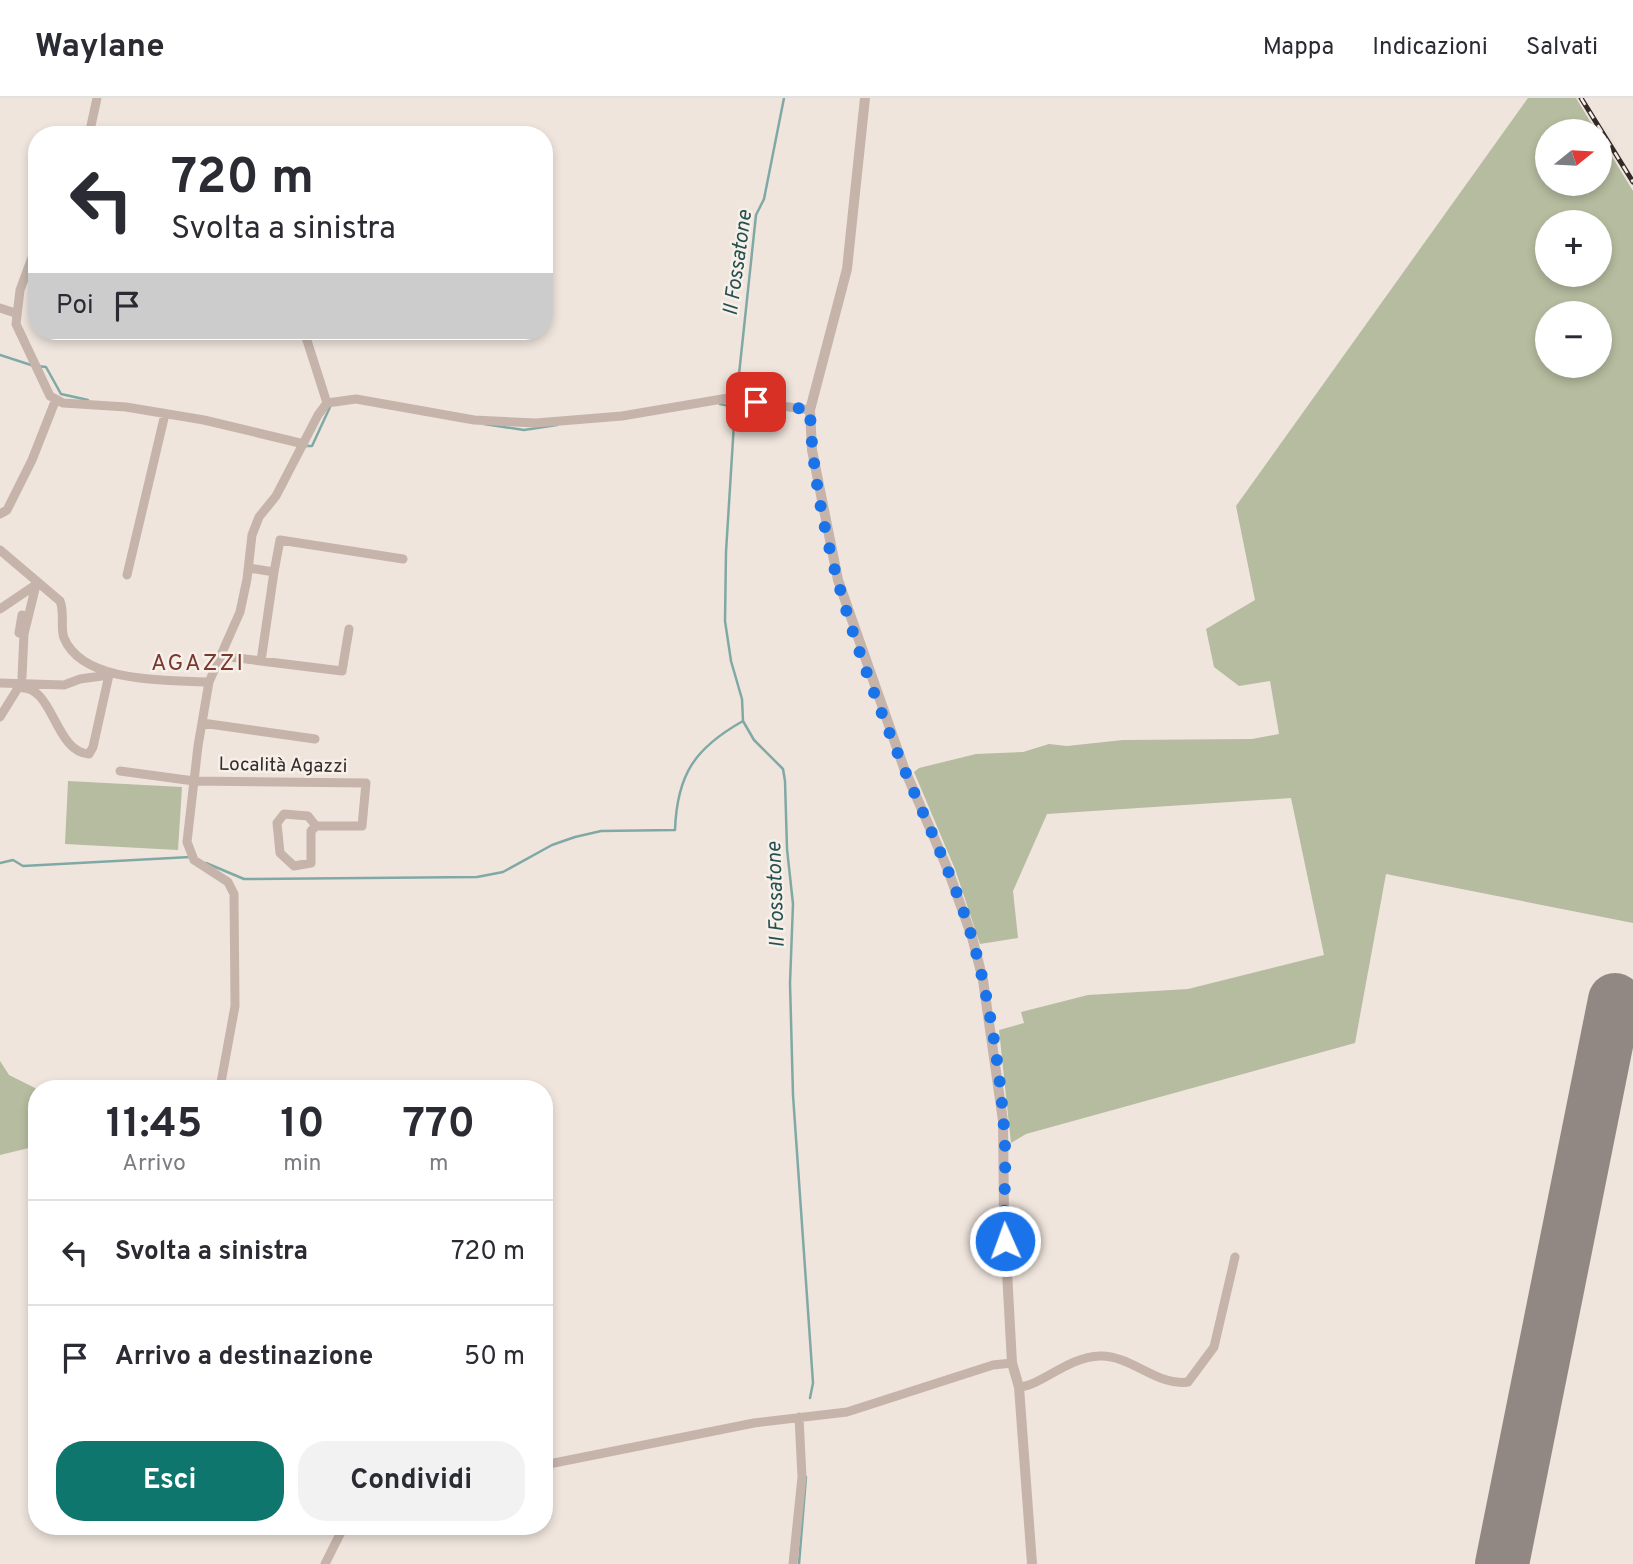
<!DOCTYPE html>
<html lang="it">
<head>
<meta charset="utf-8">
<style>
  body { margin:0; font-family:Overpass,sans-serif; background:#f2f2f3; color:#2b2b33; height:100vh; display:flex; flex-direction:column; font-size:26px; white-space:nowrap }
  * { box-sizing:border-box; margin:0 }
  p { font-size:23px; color:#7c7c81 }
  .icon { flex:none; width:38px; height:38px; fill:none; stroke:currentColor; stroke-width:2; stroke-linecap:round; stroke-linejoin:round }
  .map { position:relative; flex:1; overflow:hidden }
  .details { position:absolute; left:28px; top:982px; width:525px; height:455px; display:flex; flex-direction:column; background:#fff; border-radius:28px; box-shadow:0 4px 10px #0003 }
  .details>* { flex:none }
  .top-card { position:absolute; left:28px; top:28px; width:525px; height:214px; border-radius:28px; box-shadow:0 4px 10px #0003; background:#fff; color:#2b2b33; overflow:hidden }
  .needle { width:46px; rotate:72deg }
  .fabs { position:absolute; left:1535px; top:21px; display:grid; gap:14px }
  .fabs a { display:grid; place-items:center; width:77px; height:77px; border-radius:50%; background:#fff; box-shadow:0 4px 10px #0003; font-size:35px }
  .pin { position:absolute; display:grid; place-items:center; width:60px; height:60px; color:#fff; margin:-30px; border-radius:14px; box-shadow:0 4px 10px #0006 }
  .me { position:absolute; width:77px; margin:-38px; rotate:358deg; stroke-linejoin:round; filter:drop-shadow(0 0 5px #0008) }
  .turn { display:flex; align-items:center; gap:24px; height:147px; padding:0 28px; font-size:32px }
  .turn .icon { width:91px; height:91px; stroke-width:2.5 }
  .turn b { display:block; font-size:49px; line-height:60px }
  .then { display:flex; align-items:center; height:66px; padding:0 28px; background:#0003; gap:14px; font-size:26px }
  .eta { display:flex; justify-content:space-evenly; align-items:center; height:119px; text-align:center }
  .eta b { font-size:42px; font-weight:700; line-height:49px }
  .primary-button { display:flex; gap:14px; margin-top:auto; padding:14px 28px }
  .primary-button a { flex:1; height:80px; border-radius:28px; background:#0f766e; color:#fff; font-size:28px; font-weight:700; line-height:80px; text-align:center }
  .primary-button a+a { background:#f2f2f3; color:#2b2b33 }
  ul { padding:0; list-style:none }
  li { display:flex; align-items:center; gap:21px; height:105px; padding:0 28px; border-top:2px solid #e1e1e2 }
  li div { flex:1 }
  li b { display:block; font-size:26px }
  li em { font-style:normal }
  header { display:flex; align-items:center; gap:42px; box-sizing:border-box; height:98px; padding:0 35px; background:#fff; border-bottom:2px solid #e1e1e2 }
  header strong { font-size:33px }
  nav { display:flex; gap:38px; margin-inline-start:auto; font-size:24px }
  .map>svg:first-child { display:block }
  .green { fill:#b5bc9f; fill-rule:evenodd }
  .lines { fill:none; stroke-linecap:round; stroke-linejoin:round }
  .stream { stroke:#80a9a6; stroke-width:2.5 }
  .taxiway { stroke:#928883; stroke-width:21 }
  .runway { stroke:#928883; stroke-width:54 }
  .minor { stroke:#c6b4ab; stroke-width:9 }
  .tertiary { stroke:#c6b4ab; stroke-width:10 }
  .rail-casing { stroke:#342b29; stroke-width:5 }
  .rail { stroke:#f7efe9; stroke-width:2.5; stroke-dasharray:8; stroke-linecap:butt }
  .route { stroke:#1a73e8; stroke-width:12; stroke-dasharray:0 21.6 }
  .labels { text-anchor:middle; stroke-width:5; stroke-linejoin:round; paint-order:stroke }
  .street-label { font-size:19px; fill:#342b29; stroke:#f7efe9 }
  .water-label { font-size:21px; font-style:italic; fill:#24514f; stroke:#f7efe9 }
  .quarter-label { font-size:23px; letter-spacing:2px; fill:#7a372c; stroke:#f7efe9 }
</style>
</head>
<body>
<header>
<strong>Waylane</strong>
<nav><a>Mappa</a><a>Indicazioni</a><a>Salvati</a></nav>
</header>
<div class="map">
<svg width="1633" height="1466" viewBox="0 0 1633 1466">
  <rect width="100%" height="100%" fill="#efe5dd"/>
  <path class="green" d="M1528,0H1576L1596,33H1547V86H1600V39L1633,93V825L1386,776L1355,945L1026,1036L1011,1045L999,932L1024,925L1021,914L1088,897L1188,891L1324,857L1291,700L1047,716L1013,793L1018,840L980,846L955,771L914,674L919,670L976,656L1023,654L1049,646L1067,648L1123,642L1252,641L1279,636L1270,583L1239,588L1214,569L1206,531L1255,502L1236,408ZM1547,124H1600V177H1547ZM1547,215H1600V268H1547Z
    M68,683L182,689L178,752L65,746Z
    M0,963L9,977L37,991V1048L0,1057Z"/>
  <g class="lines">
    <path class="stream" d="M0,257L31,267
      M37,268L46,269L61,296L88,302
      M737,295L756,117L764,101L784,0
      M720,306L735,309L726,454L725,523L731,563L742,601L743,623L754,642L783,671L785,683L787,751L793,806L790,885L793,997L813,1285L810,1300
      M484,326L524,332L557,327
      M306,348H312L330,309
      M0,765L13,762L23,768L190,759
      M206,765L244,781L477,779L503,774L552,747L575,739L601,733L675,732C677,676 695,650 743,623
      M799,1466L806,1379"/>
    <path class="taxiway" d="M1611,926L1633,930"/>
    <path class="runway" d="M1502,1466L1615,902"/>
    <path class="minor" d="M89,37L97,0
      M37,146L20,192L16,226L50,298L63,305L126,309L204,322L304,346
      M0,210L15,215
      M304,233L327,305
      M0,416L7,412L32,362L56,301
      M0,452L60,503C65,515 60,529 64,540C83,586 168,582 209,584
      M249,470L274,474L280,442L403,461
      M127,477L165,316
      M0,511L34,488
      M19,535L22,517
      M221,558L342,573L349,531
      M261,563L274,474
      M22,579L24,536L37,483
      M0,585L64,587L80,581L109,577L93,649L89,656C53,653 54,585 18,590L0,619
      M202,625L315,641
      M120,673L194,683L366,685L362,728H316
      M284,716L308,718L316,728L311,733V765L294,768L280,755L277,725Z
      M220,990L235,908L234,796L228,784L194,762L187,744L198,648L209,584L240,514L247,481L252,437L259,419L276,398L318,317L327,305L356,301L474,322L536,325L622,318L728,300L810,312
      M1019,1289C1043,1287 1067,1259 1100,1258C1131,1257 1158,1289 1188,1284L1214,1249L1235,1159
      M544,1367L754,1325L847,1314L993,1267L1012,1265
      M325,1466L344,1428
      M793,1466L802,1379L799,1319"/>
    <path class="tertiary" d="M865,0L847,171L810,312L812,352L838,482L904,670L948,772L972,839L983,882L1003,1023L1004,1119L1012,1265L1019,1289L1032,1466"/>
    <g class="rail-casing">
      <path id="rail" d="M1581,0L1633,84"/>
    </g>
    <use href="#rail" class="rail"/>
  </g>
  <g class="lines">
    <path class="route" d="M756,304L810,312C814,434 858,560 905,673C928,728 955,782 972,840C990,901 1002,984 1005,1048C1006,1080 1003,1112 1005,1143"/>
  </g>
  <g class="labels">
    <g class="street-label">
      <text transform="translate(283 666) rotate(1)" y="7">Località Agazzi</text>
    </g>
    <g class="water-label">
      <text transform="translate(737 165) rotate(-82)" y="7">Il Fossatone</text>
      <text transform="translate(775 797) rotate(-92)" y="7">Il Fossatone</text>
    </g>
    <g class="quarter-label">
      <text x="198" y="572">AGAZZI</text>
    </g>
  </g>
</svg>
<div class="fabs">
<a><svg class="needle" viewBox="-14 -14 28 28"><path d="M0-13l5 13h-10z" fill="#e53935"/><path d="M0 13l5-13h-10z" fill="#7c7c81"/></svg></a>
<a>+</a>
<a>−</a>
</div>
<div class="pin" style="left:756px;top:304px;background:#d93025"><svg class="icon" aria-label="arrive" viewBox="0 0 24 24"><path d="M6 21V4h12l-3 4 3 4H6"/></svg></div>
<svg class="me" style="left:1005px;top:1143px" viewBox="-20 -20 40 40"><circle r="17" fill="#1a73e8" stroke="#fff" stroke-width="3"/><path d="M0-11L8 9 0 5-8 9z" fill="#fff"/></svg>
<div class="top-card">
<div class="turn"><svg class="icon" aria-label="left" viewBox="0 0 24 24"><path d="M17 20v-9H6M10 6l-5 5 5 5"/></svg><div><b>720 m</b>Svolta a sinistra</div></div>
<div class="then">Poi<svg class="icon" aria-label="arrive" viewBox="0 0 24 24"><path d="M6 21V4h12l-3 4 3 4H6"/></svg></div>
</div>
<section class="details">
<div class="eta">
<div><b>11:45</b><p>Arrivo</p></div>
<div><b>10</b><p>min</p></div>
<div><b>770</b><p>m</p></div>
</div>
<ul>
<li><svg class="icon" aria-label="left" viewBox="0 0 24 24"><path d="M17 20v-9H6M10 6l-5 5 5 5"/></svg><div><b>Svolta a sinistra</b></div><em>720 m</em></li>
<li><svg class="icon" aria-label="arrive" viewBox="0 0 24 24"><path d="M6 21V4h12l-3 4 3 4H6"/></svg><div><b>Arrivo a destinazione</b></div><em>50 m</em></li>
</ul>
<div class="primary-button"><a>Esci</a><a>Condividi</a></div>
</section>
</div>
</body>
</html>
